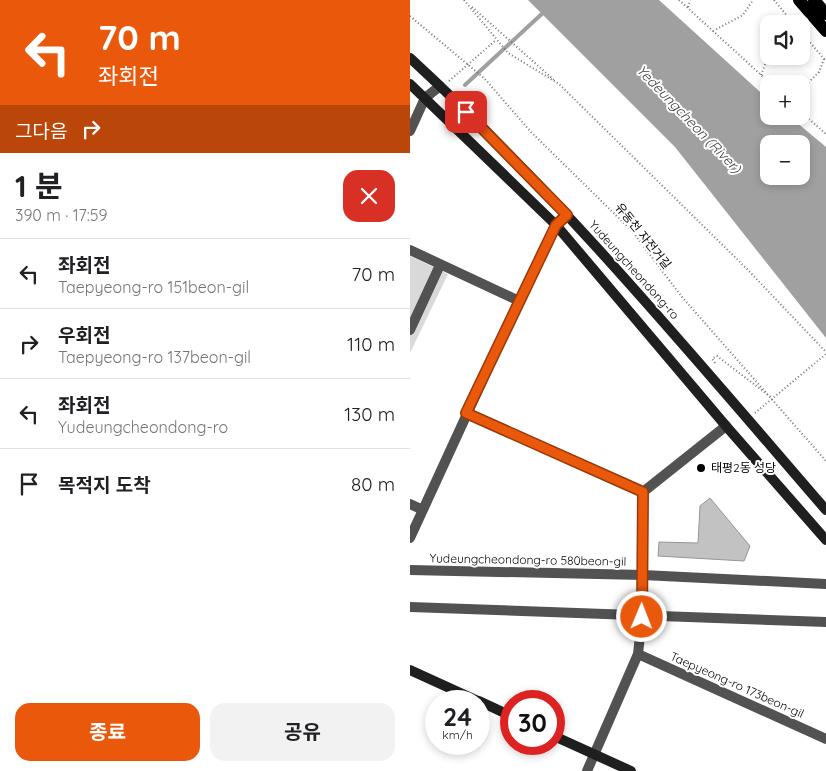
<!DOCTYPE html>
<html lang="ko">
<head>
<meta charset="utf-8">
<style>
  body { margin:0; font-family:Quicksand,"Noto Sans KR",sans-serif; background:#f2f2f2; color:#202124; height:100vh; display:flex; flex-direction:column; font-size:19px; white-space:nowrap }
  * { box-sizing:border-box; margin:0 }
  p { font-size:16px; color:#757577 }
  .icon { flex:none; width:28px; height:28px; fill:none; stroke:currentColor; stroke-width:2; stroke-linecap:round; stroke-linejoin:round }
  .map { position:relative; flex:1; overflow:hidden }
  .panel { display:flex; flex-direction:column; background:#fff; width:410px }
  .panel>* { flex:none }
  .banner { background:#ea580c; color:#fff; overflow:hidden }
  .fabs { position:absolute; left:350px; top:15px; display:grid; gap:10px }
  .fabs a { display:grid; place-items:center; width:50px; height:50px; border-radius:10px; background:#fff; box-shadow:0 2px 8px #0003; font-size:25px }
  .speed { position:absolute; left:15px; top:690px; display:flex; gap:10px; font-size:25px; font-weight:700; text-align:center }
  .speed>* { display:grid; place-content:center; width:65px; height:65px; border-radius:50%; background:#fff; box-shadow:0 2px 8px #0003; line-height:1 }
  .speed small { font-size:12px; font-weight:400 }
  .speed .limit { border:8px solid #d22; background:#fff; color:#111 }
  .pin { position:absolute; display:grid; place-items:center; width:42px; height:42px; color:#fff; margin:-21px; border-radius:10px; box-shadow:0 2px 8px #0006 }
  .me { position:absolute; width:55px; margin:-28px; rotate:1deg; stroke-linejoin:round; filter:drop-shadow(0 0 4px #0008) }
  .turn { display:flex; align-items:center; gap:18px; height:105px; padding:0 15px; font-size:22px }
  .turn .icon { width:65px; height:65px; stroke-width:2.5 }
  .turn b { display:block; font-size:35px; line-height:42px }
  .then { display:flex; align-items:center; height:48px; padding:0 15px; background:#0003; gap:10px; font-size:19px }
  .round { display:grid; place-items:center; flex:none; width:52px; height:52px; border-radius:15px; background:#f2f2f2 }
  .head { display:flex; align-items:center; justify-content:space-between; height:85px; padding:0 15px }
  h1 { font-size:30px; font-weight:700; line-height:38px }
  .button { display:flex; gap:10px; margin-top:auto; padding:10px 15px }
  .button a { flex:1; height:58px; border-radius:15px; background:#ea580c; color:#fff; font-size:20px; font-weight:700; line-height:58px; text-align:center }
  .button a+a { background:#f2f2f2; color:#202124 }
  ul { padding:0; list-style:none }
  li { display:flex; align-items:center; gap:15px; height:70px; padding:0 15px; border-top:1px solid #e0e0e0 }
  li div { flex:1 }
  li b { display:block; font-size:19px }
  li em { font-style:normal }
  main { display:flex; flex:1; min-height:0 }
  .map>svg:first-child { display:block }
  .green { fill:#d9d9d9 }
  .water { fill:#a0a0a0; fill-rule:evenodd }
  .lines { fill:none; stroke-linecap:round; stroke-linejoin:round }
  .stream { stroke:#a0a0a0; stroke-width:4 }
  .building { fill:#c2c2c2; stroke:#969696 }
  .path { stroke:#747474; stroke-width:2; stroke-dasharray:1 2.5; stroke-linecap:butt }
  .street { stroke:#525252; stroke-width:10 }
  .secondary { stroke:#1f1f1f; stroke-width:10 }
  .primary { stroke:#000; stroke-width:12 }
  .route-casing { stroke:#983908; stroke-width:12 }
  .route { stroke:#ea580c; stroke-width:9 }
  .poi-dot { fill:#000; stroke:#fff; stroke-width:2 }
  .labels { text-anchor:middle; stroke-width:4; stroke-linejoin:round; paint-order:stroke }
  .street-label { font-size:12px; fill:#000; stroke:#fff }
  .poi-label { font-size:12px; fill:#000; stroke:#fff; text-anchor:start }
  .water-label { font-size:14px; font-style:italic; fill:#414141; stroke:#fff }
</style>
</head>
<body>
<main>
<section class="panel">
<div class="banner">
<div class="turn"><svg class="icon" aria-label="left" viewBox="0 0 24 24"><path d="M17 20v-9H6M10 6l-5 5 5 5"/></svg><div><b>70 m</b>좌회전</div></div>
<div class="then">그다음<svg class="icon" aria-label="right" viewBox="0 0 24 24"><path d="M7 20v-9h11M14 6l5 5-5 5"/></svg></div>
</div>
<div class="head"><div><h1>1 분</h1><p>390 m · 17:59</p></div><a class="round" style="background:#d93025;color:#fff"><svg class="icon" aria-label="close" viewBox="0 0 24 24"><path d="M6 6l12 12M18 6L6 18"/></svg></a></div>
<ul>
<li><svg class="icon" aria-label="left" viewBox="0 0 24 24"><path d="M17 20v-9H6M10 6l-5 5 5 5"/></svg><div><b>좌회전</b><p>Taepyeong-ro 151beon-gil</p></div><em>70 m</em></li>
<li><svg class="icon" aria-label="right" viewBox="0 0 24 24"><path d="M7 20v-9h11M14 6l5 5-5 5"/></svg><div><b>우회전</b><p>Taepyeong-ro 137beon-gil</p></div><em>110 m</em></li>
<li><svg class="icon" aria-label="left" viewBox="0 0 24 24"><path d="M17 20v-9H6M10 6l-5 5 5 5"/></svg><div><b>좌회전</b><p>Yudeungcheondong-ro</p></div><em>130 m</em></li>
<li><svg class="icon" aria-label="arrive" viewBox="0 0 24 24"><path d="M6 21V4h12l-3 4 3 4H6"/></svg><div><b>목적지 도착</b></div><em>80 m</em></li>
</ul>
<div class="button"><a>종료</a><a>공유</a></div>
</section>
<div class="map">
<svg width="416" height="771" viewBox="0 0 416 771">
  <rect width="100%" height="100%" fill="#fff"/>
  <path class="green" d="M0,256L38,274L0,353Z"/>
  <path class="water" d="M118,0H249L359,100V116H379L416,147V338L265,147ZM359,144H391V176H359Z"/>
  <g class="lines">
    <path class="stream" d="M55,85L136,10"/>
  </g>
  <path class="building" d="M300,498L340,546L334,561L248,556L249,542L288,543L290,506Z"/>
  <g class="lines">
    <path class="path" d="M54,0L98,53L149,84L338,270L416,352
      M269,0L361,84
      M364,0L384,24
      M62,7L144,80
      M278,7L280,0
      M0,16L75,79L121,132L222,231L272,297L416,461
      M303,31L333,15L343,0
      M391,32L416,61
      M351,75L359,54
      M39,81L86,40
      M391,90L409,72L414,59
      M391,112L416,134
      M305,363L302,359L307,356L362,398
      M345,413L416,354"/>
    <path class="street" d="M0,131L15,98L30,86
      M0,250L109,301
      M0,330L30,265
      M57,413L233,492L232,617L228,654L177,771
      M233,492L316,426
      M0,504L13,510
      M0,538L109,301L146,225L157,215
      M0,570L233,575L416,584
      M0,607L416,622
      M228,654L416,739"/>
    <path class="secondary" d="M0,58C151,197 282,355 416,510
      M0,84L146,225L316,426L416,540
      M0,670L68,701
      M69,701L101,716
      M144,736L221,771"/>
    <path class="primary" d="M389,0L416,31
      M404,0L416,14"/>
  </g>
  <g class="lines">
    <g class="route-casing">
      <path id="route" d="M56,112L157,215L146,225L56,413L233,492L232,617"/>
    </g>
    <use href="#route" class="route"/>
  </g>
  <circle class="poi-dot" cx="291" cy="468" r="5"/>
  <g class="labels">
    <g class="street-label">
      <text transform="translate(233 236) rotate(51)" y="4">유동천 자전거길</text>
      <text transform="translate(224 270) rotate(48)" y="4">Yudeungcheondong-ro</text>
      <text transform="translate(118 560) rotate(1)" y="4">Yudeungcheondong-ro 580beon-gil</text>
      <text transform="translate(327 685) rotate(24)" y="4">Taepyeong-ro 173beon-gil</text>
    </g>
    <g class="poi-label">
      <text x="301" y="472">태평2동 성당</text>
    </g>
    <g class="water-label">
      <text transform="translate(279 119) rotate(46)" y="5">Yedeungcheon (River)</text>
    </g>
  </g>
</svg>
<div class="fabs">
<a><svg class="icon" aria-label="sound" viewBox="0 0 24 24"><path d="M4 9h4l5-4v14l-5-4H4zM17 9q2 3 0 6"/></svg></a>
<a>+</a>
<a>−</a>
</div>
<div class="speed"><div>24<small>km/h</small></div><div class="limit">30</div></div>
<div class="pin" style="left:56px;top:112px;background:#d93025"><svg class="icon" aria-label="arrive" viewBox="0 0 24 24"><path d="M6 21V4h12l-3 4 3 4H6"/></svg></div>
<svg class="me" style="left:232px;top:617px" viewBox="-20 -20 40 40"><circle r="17" fill="#ea580c" stroke="#fff" stroke-width="3"/><path d="M0-11L8 9 0 5-8 9z" fill="#fff"/></svg>
</div>
</main>
</body>
</html>
